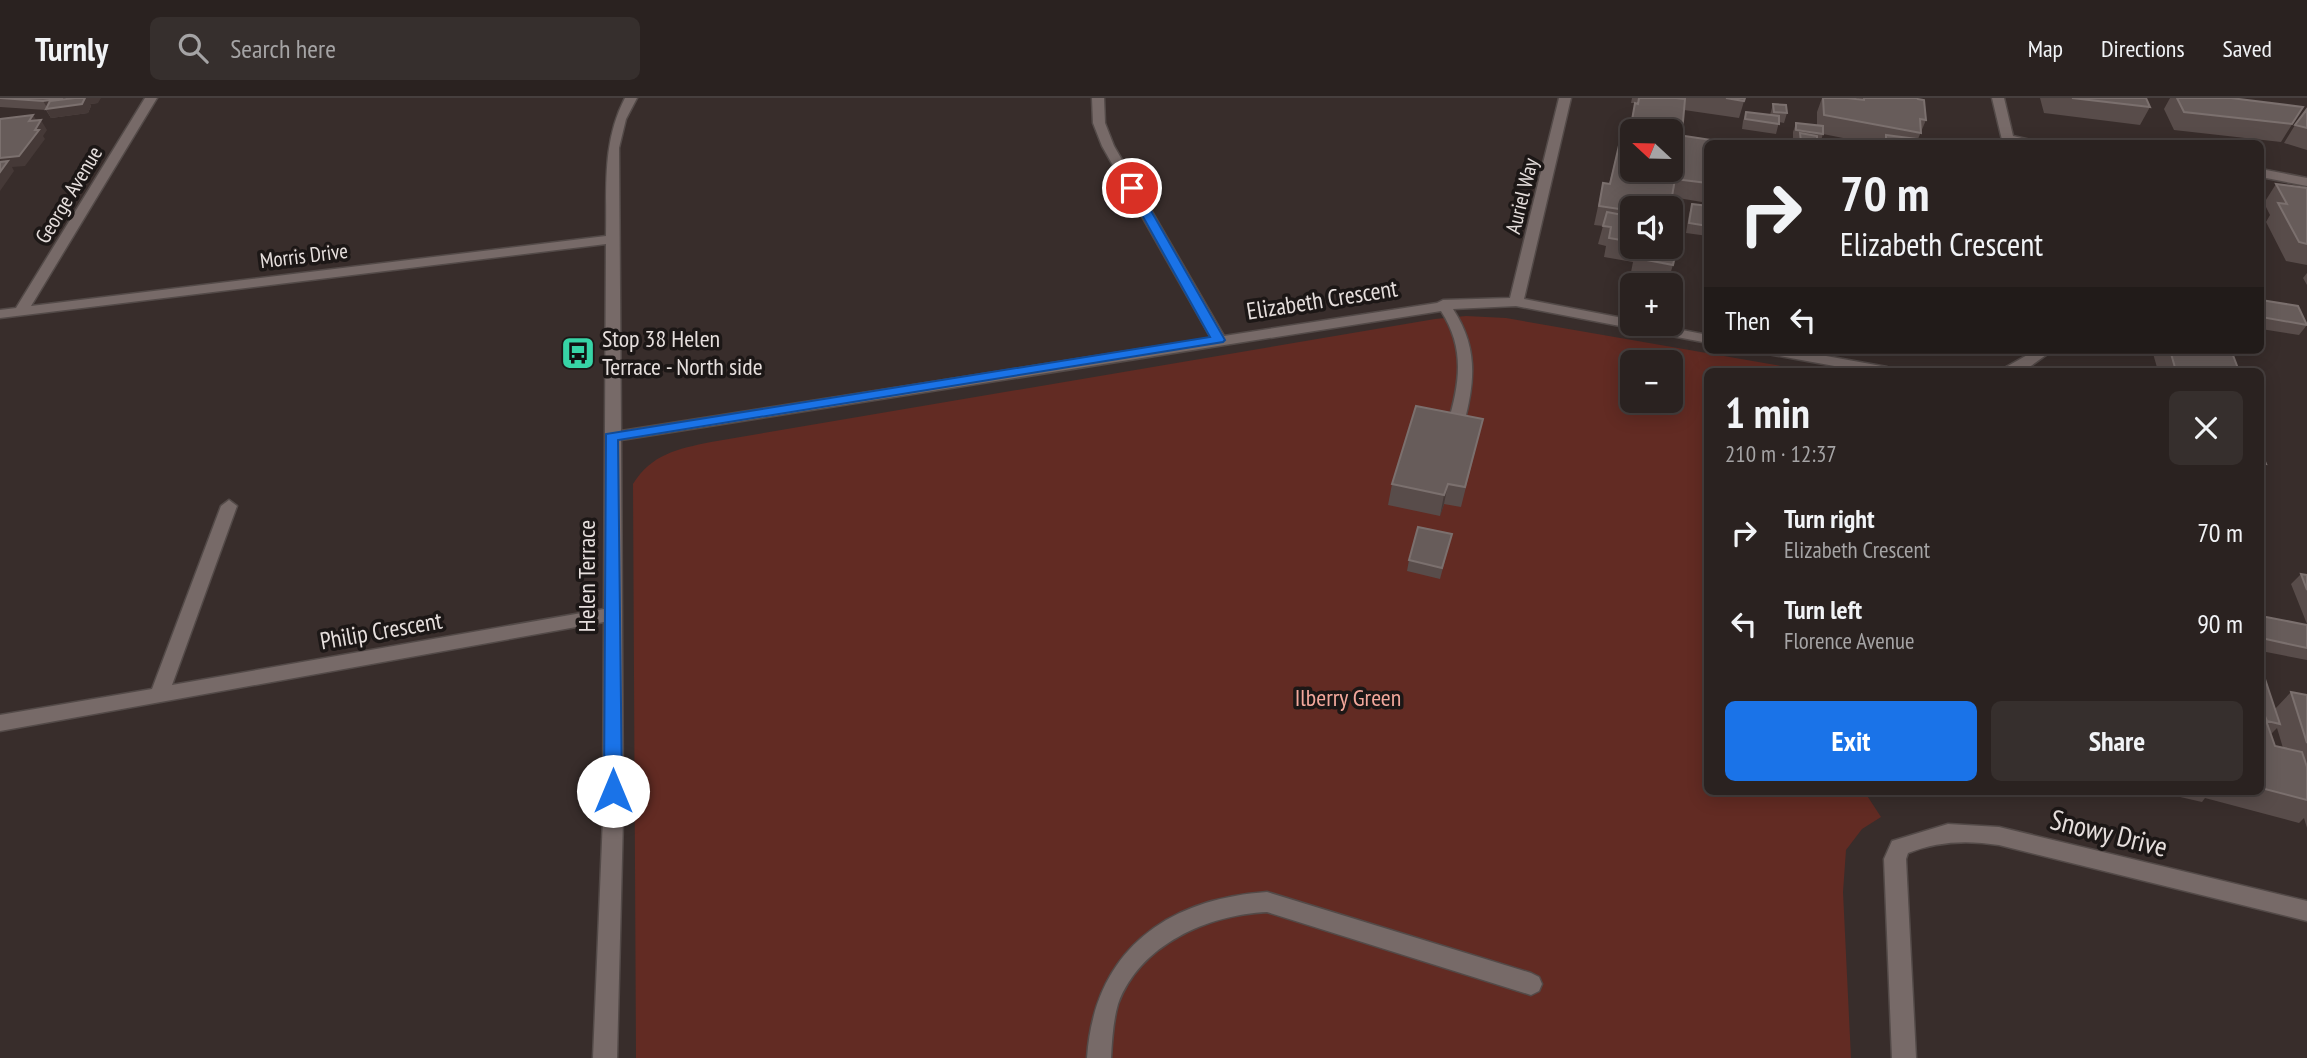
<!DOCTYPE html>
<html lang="en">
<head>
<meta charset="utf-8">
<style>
  body { margin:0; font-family:"PT Sans Narrow",sans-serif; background:#362f2d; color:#f1f3f6; height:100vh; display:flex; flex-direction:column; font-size:26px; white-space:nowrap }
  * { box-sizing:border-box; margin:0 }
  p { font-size:23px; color:#a5a4a5 }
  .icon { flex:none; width:38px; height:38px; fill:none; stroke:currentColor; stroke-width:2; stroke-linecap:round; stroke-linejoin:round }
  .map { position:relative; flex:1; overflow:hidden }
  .drawer { position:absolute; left:1704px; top:270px; width:560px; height:427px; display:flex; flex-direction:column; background:#2a2220; border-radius:10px; box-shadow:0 4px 18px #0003,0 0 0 2px #463f3e }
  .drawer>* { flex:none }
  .guide { position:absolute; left:1704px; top:42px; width:560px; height:214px; border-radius:10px; box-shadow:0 4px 18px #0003,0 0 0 2px #463f3e; background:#2a2220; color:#f1f3f6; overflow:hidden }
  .needle { width:46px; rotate:292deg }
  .fabs { position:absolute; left:1620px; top:21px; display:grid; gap:14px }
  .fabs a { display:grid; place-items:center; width:63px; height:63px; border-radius:10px; background:#2a2220; box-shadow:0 4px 18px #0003,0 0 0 2px #463f3e; font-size:35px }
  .pin { position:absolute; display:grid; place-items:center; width:60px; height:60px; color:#fff; margin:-30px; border:4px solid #fff; border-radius:50%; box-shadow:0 2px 7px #0007 }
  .me { position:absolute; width:77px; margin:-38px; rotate:0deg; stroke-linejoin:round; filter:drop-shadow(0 0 5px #0008) }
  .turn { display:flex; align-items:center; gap:24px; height:147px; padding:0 21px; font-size:32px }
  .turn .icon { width:91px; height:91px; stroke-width:2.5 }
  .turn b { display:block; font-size:49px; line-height:60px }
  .then { display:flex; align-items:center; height:66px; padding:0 21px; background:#0003; gap:14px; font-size:26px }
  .round { display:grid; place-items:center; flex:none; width:74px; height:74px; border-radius:10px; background:#362f2d }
  .head { display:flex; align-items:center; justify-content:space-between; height:119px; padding:0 21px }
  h1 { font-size:42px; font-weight:600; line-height:52px }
  .button { display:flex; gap:14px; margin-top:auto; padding:14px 21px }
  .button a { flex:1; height:80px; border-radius:10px; background:#1a73e8; color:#fff; font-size:28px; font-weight:600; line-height:80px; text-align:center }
  .button a+a { background:#362f2d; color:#f1f3f6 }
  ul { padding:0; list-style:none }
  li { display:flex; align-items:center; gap:21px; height:91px; padding:0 21px }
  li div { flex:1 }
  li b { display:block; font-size:26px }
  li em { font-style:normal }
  header { display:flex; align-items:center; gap:42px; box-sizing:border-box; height:98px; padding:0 35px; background:#2a2220; border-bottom:2px solid #463f3e }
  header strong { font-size:33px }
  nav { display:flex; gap:38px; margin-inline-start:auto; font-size:24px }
  .search { width:490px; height:63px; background:#362f2d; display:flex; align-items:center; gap:18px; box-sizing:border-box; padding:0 24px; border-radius:10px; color:#a5a4a5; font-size:26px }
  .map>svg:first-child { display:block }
  .green { fill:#622b23; fill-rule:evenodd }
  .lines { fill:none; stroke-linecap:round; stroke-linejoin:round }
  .minor-casing { stroke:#534a48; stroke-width:3 }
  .minor { fill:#776a68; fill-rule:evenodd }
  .wall { fill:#584c4a; fill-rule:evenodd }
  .shaded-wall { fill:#453937 }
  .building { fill:#675c5a; stroke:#7b706e; stroke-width:2 }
  .route { fill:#1a73e8; stroke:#114b97; stroke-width:2 }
  .labels { text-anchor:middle; stroke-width:7; stroke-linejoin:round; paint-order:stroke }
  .far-street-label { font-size:21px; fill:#e6dfdd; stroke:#1c1716 }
  .street-label { font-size:24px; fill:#e6dfdd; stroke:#1c1716 }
  .poi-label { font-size:24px; fill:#e6dfdd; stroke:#1c1716; text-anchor:start }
  .park-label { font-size:24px; fill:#f3a89c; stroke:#1c1716 }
  .near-street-label { font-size:28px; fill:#e6dfdd; stroke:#1c1716 }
</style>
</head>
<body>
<header>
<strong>Turnly</strong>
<div class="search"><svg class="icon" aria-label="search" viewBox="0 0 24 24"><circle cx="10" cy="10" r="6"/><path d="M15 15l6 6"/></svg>Search here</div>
<nav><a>Map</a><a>Directions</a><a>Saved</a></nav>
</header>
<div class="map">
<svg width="2307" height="960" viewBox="0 0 2307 960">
  <rect width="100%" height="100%" fill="#382d2b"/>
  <path class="green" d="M1466,218L1506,220L1798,271L1708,273V693H1864L1881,719L1862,731L1846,752L1843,794L1851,960H636L633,386C652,356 677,351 711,344L1435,221ZM1633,264H1671V303H1633Z"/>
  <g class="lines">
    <g class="minor-casing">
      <path id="minor" d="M145,0H157L31,208L606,138C607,89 602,44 625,0H637L626,21L619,50L621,333L1211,240L1102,48L1093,25L1092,0H1104L1105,25L1114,48L1224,238L1437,205L1443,202L1510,200L1559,0H1571L1524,201L1633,222V226H1651L1708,237V245L1516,208L1453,211C1478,249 1475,283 1464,325L1456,330L1448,325C1460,284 1465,250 1441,213L621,342L623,720L617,960H593L603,720L604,524L0,633V617L152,591L221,408L229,402L237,408L172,587L604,511L606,146L0,220V212L16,210Z
        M1992,0H2004L2013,38L2048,46H2003Z
        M2261,71L2307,80V88L2261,79Z
        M1761,252H1793L1887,269L1894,273H1862L1768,256Z
        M2036,252H2053L2028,270L1999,273Z
        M1948,726L1999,729L2307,803V823L1999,747C1967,742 1938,743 1908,755L1906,761L1916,960H1892L1884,761L1892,743Z
        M1267,794L1531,875L1539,879L1542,886L1539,893L1531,897L1267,814C1208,817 1140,846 1118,906C1113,923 1112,942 1111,960H1087C1094,854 1165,801 1267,794Z"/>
    </g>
    <use href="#minor" class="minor"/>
  </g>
  <path class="wall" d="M0,0L98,5L90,6L91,8L88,15L51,20L46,12L0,9Z
    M1632,0H1745L1739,20L1684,12L1681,38L1708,46V105L1672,99L1633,110V149H1671L1673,167L1667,186L1630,179L1633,164L1604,159L1606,148L1598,146L1603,128L1594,127L1603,85L1609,86L1621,39L1627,40L1635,5H1631ZM1633,33H1671V72Z
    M1822,0H1847L1857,1L1858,0H1917L1926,22L1918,41L1924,46H1873L1823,36L1820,46H1797L1798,43L1793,42V34L1796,25L1817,28V14Z
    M2040,0H2146L2150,9L2140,27L2044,15Z
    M2170,0H2231L2303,9L2281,44L2174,32L2164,11Z
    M1773,6L1787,15L1784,25L1779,24L1776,36L1742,31L1743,23L1746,14L1770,17Z
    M2307,11V52L2284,45L2295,27Z
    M2276,86L2307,90V167L2286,163L2266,124L2270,117L2264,105Z
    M1692,106L1708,108V138L1686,135L1689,116Z
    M2307,175V187L2303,180Z
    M2261,202L2307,227L2299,237L2261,231Z
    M2152,252H2231L2239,273H2158Z
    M1478,341L1461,409L1444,406L1440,418L1388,407L1392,386Z
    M2261,354L2266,366L2261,372Z
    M1452,436L1440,481L1407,473L1409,462Z
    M2301,476L2307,477V526L2291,486Z
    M2261,518L2307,527V562L2261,553Z
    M2261,574L2275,611L2291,594L2307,597V730L2304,720L2299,725L2205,700L2202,704L2154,693H2261ZM2277,630L2283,650L2275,648L2271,636Z"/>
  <path class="shaded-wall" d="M63,0H101L98,5L90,6L91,8L88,15L51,20L46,11H48L43,3Z
    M33,17L39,26L41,22L47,32L43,38L45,41L25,68L12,69L14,73L0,93V60Z
    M1448,386L1444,406L1440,418L1444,397Z"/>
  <path class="building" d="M0,0H63L43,3Z
    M75,0H85L82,6L46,11L50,3Z
    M1639,0H1676L1685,1L1682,35L1635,29L1636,23L1632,22L1635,5L1638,6Z
    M1726,0H1745L1744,3Z
    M1823,0H1847L1864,2V0H1917L1918,1L1924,2L1926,22L1920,21L1921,35L1824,17Z
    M2072,0H2146L2150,9Z
    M2177,0H2231L2303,9L2292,26L2184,14Z
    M1773,6L1786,7L1787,15L1774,14Z
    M2307,11V30L2295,27Z
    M1746,14L1779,18V26L1745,21Z
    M33,17L29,23L41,22L35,32H39L19,58L0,60V21Z
    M1796,25L1823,28V36L1796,32Z
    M1629,31L1648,33H1633V72H1671V36L1725,44V46H1708V85L1675,81L1670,110H1633V113L1599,108L1603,85L1610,86L1621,39L1627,40Z
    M1800,35L1817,38V46L1801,44Z
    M1886,37L1924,42V46H1874V44L1886,45Z
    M8,63L0,74V64Z
    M2276,86L2307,90V146L2299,144L2278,105L2287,106Z
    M1692,106L1708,108V128L1689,125Z
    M1607,114L1633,119V144L1609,140L1611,129L1603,128Z
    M1671,126L1682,128L1673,167L1636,160L1638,149H1671Z
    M2261,202L2298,208L2307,227L2261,219Z
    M2170,252H2231L2239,273H2176Z
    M1416,308L1483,321L1465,389L1448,386L1444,397L1392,386Z
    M2261,354L2266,366L2261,365Z
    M1418,429L1452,436L1442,470L1409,462Z
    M2301,476L2307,477V492Z
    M2261,518L2307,527V550L2261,540Z
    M2261,574L2263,575L2280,626L2267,623L2262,611L2261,610Z
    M2291,594L2307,597V645Z
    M2261,610L2262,611L2275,648L2302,654L2307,669V702L2261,690Z"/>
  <path class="route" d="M1128,87L1138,90L1225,242L1223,244L618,342L622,693L613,701L606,698L604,693L606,336L1210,239L1127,90Z"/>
  <defs>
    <g id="bus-square" transform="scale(1.75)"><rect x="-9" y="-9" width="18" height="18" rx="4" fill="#37d4a6" stroke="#1c1716"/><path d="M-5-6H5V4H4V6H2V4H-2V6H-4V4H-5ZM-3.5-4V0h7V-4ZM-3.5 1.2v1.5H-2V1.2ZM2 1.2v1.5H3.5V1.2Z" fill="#111"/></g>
  </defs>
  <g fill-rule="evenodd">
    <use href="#bus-square" x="578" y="255"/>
  </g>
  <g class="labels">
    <g class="far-street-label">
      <text transform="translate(69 97) rotate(-59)" y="7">George Avenue</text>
      <text transform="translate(1522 98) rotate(-76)" y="7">Auriel Way</text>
      <text transform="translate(304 158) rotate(-7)" y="7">Morris Drive</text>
    </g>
    <g class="street-label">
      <text transform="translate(1322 202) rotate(-9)" y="8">Elizabeth Crescent</text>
      <text transform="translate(587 478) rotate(-90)" y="8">Helen Terrace</text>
      <text transform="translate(381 533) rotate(-10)" y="8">Philip Crescent</text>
    </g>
    <g class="poi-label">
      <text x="602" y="249">Stop 38 Helen<tspan x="602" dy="28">Terrace - North side</tspan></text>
    </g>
    <g class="park-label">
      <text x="1348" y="608">Ilberry Green</text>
    </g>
    <g class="near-street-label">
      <text transform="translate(2109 735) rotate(14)" y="10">Snowy Drive</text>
    </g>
  </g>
</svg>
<div class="fabs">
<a><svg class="needle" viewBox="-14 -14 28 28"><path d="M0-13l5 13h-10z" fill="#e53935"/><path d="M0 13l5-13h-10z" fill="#a5a4a5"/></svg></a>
<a><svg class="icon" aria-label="sound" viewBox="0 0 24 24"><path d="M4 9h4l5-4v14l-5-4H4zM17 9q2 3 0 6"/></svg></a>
<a>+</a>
<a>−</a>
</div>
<div class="pin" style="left:1132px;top:90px;background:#d93025"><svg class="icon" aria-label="arrive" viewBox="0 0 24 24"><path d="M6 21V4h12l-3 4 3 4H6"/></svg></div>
<svg class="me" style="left:613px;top:693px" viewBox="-20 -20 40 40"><circle r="19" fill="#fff"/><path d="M0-13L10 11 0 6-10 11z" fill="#1a73e8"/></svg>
<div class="guide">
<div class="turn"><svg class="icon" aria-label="right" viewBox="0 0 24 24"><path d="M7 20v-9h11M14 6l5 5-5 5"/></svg><div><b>70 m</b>Elizabeth Crescent</div></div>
<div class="then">Then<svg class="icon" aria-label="left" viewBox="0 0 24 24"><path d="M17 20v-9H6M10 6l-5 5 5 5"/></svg></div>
</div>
<section class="drawer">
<div class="head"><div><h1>1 min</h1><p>210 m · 12:37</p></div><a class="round"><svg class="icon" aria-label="close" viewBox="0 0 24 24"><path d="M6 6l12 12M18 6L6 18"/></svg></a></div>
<ul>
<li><svg class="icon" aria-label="right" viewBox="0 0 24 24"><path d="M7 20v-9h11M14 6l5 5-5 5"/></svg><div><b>Turn right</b><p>Elizabeth Crescent</p></div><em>70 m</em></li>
<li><svg class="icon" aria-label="left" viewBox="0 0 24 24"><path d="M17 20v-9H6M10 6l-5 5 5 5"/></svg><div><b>Turn left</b><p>Florence Avenue</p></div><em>90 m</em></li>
</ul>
<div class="button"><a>Exit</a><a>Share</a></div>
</section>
</div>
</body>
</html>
